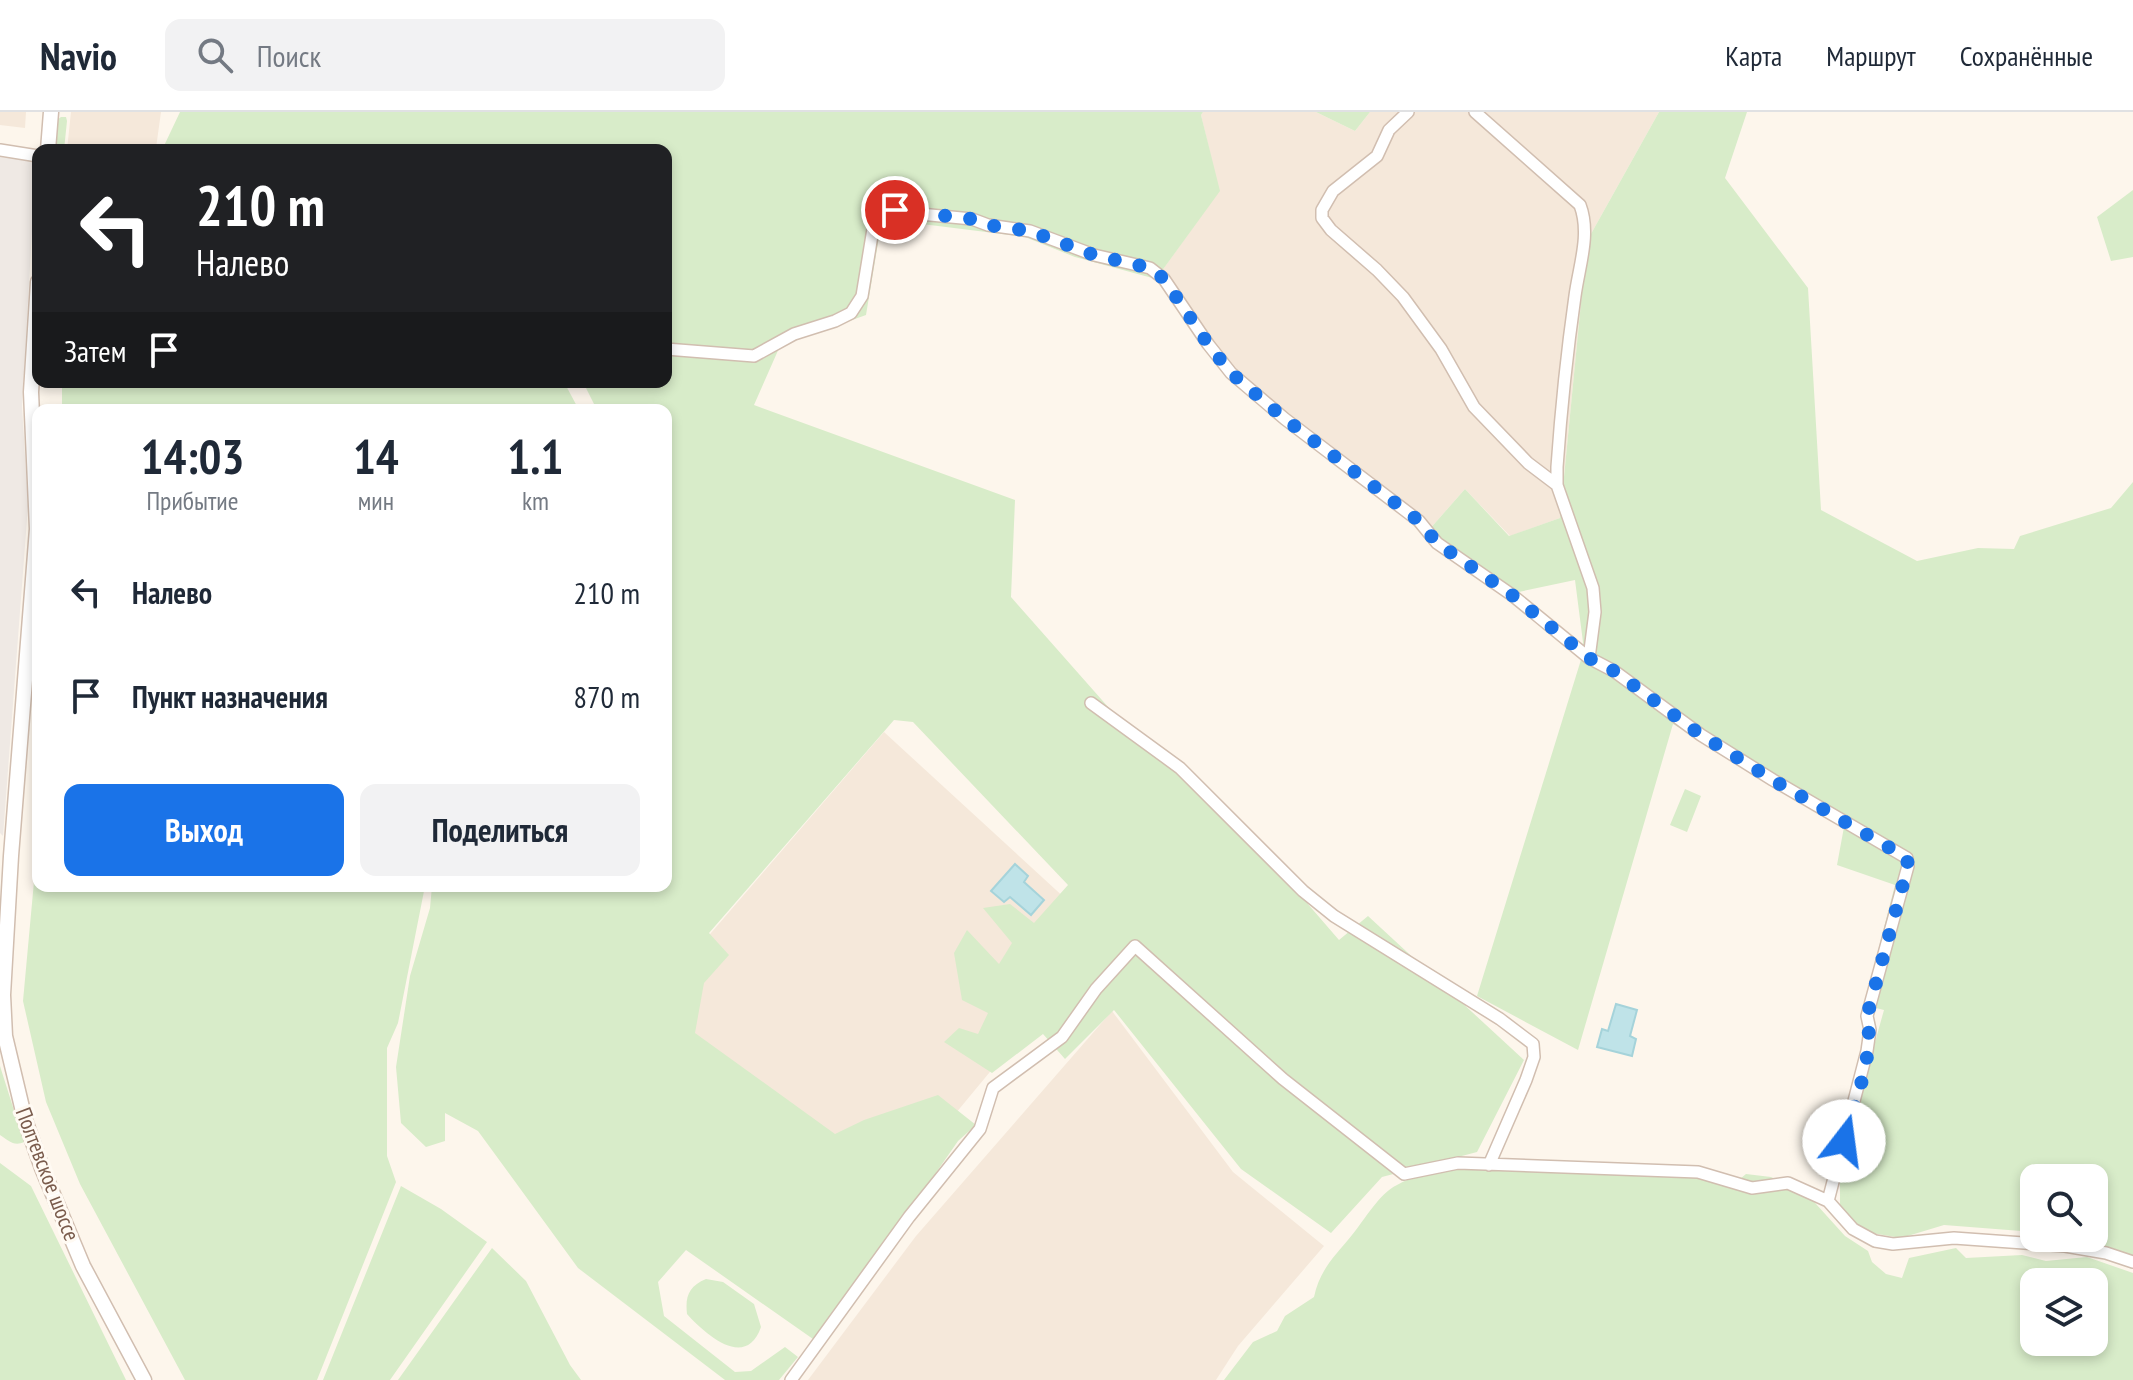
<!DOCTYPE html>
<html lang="ru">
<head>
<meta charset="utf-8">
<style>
  body { margin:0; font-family:"PT Sans Narrow",sans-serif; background:#f2f2f3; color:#1f2937; height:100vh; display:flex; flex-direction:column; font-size:30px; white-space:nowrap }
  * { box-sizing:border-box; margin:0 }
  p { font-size:26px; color:#747a83 }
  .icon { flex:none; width:44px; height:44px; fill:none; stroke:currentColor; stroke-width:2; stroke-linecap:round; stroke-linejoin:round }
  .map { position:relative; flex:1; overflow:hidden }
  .details { position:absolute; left:32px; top:292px; width:640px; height:488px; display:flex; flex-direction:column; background:#fff; border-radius:16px; box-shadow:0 4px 12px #0003 }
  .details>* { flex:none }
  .guide { position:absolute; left:32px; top:32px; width:640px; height:244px; border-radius:16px; box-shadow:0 4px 12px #0003; background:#202124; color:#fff; overflow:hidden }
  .tools { position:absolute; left:2020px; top:1052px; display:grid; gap:16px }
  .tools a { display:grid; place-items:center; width:88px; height:88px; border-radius:16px; background:#fff; box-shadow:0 4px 12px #0003; font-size:40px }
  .pin { position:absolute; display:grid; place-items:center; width:68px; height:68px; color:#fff; margin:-34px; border:4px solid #fff; border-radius:50%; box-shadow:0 2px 8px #0007 }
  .me { position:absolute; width:88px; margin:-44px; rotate:15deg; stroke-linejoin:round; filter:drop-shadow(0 0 6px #0008) }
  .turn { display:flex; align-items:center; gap:28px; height:168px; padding:0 32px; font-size:36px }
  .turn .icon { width:104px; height:104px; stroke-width:2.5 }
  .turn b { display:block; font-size:56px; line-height:68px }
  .then { display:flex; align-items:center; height:76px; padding:0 32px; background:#0003; gap:16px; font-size:30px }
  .eta { display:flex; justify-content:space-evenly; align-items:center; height:136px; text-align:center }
  .eta b { font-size:48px; font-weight:700; line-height:56px }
  .cta { display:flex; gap:16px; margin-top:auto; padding:16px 32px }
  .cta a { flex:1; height:92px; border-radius:16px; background:#1a73e8; color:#fff; font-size:32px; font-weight:700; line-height:92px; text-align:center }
  .cta a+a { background:#f2f2f3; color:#1f2937 }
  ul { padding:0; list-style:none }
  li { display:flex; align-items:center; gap:24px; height:104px; padding:0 32px }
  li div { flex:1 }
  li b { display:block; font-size:30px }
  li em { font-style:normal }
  header { display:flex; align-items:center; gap:48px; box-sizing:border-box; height:112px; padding:0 40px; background:#fff; border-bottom:2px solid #e0e1e3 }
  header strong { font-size:38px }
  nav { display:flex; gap:44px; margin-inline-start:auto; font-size:28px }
  .search { width:560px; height:72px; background:#f2f2f3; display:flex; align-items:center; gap:20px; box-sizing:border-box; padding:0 28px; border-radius:16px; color:#747a83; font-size:30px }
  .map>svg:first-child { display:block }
  .residential { fill:#f5e8da }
  .industrial { fill:#efe9e4 }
  .green { fill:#d8ecc9; fill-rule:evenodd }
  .water { fill:#bfe3e8; stroke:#a5d3da; stroke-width:2 }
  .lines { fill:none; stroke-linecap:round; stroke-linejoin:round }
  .minor-casing { stroke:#d1beb0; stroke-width:14 }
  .tertiary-casing { stroke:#d1beb0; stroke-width:17 }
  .minor { stroke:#fff; stroke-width:11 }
  .tertiary { stroke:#fff; stroke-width:14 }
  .route { stroke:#1a73e8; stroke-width:14; stroke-dasharray:0 25.2 }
  .labels { text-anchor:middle; stroke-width:6; stroke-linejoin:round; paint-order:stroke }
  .street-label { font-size:22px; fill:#7a5c4d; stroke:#fffaf3 }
</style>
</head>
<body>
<header>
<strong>Navio</strong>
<div class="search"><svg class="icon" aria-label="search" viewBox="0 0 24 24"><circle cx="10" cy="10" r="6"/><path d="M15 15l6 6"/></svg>Поиск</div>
<nav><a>Карта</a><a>Маршрут</a><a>Сохранённые</a></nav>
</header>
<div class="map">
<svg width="2133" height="1268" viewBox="0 0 2133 1268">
  <rect width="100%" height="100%" fill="#fdf6ec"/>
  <path class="residential" d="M0,0H26L25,16L0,13Z
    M71,0H161L156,36L154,38H67Z
    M1203,0H1316L1355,19L1370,0H1659L1587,129L1560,406L1510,424L1465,377L1428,419L1230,263L1156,167L1219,79L1201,3Z
    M884,620L1104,822L869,1106L695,963L686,850Z
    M1112,899L1233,1060L1324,1134L1238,1234L1216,1268H808L916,1124Z"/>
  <path class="industrial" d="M0,45L36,49L22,294L28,394L3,724L0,721Z"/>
  <path class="green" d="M180,0H1203L1201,3L1220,79L1156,167L1075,145L1025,125L882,107L866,203L780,234L754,293L1015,388L1011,485L1109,596L1216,686L1339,828L1368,804L1524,948L1477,1040L1382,1065L1331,1121L1241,1057L1114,898L1065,947L1043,922L992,961L944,930L959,916L978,922L988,901L962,888L954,841L967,818L999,852L1012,831L983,796L1010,792L1034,811L1068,773L913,610L894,608L709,821L729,843L704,871L695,921L835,1022L864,1008L938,983L976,1013L958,1029L906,1104L813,1227L686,1138L658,1170L664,1204L735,1260L751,1259L785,1235L798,1245L779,1268H725L578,1156L478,1019L445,1001V1029L426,1035L401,1011L396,955L410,864L430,796L432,774H666V298H597L583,270H666V38H162Z
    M1316,0H1370L1355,19Z
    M1659,0H1747L1725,66L1808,176L1821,398L1917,449L1978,436L2014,437L2020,424L2111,396L2133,370V1145L2126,1144L2084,1126H2094V1066H2034V1120L1944,1113L1901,1126L1866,1120L1840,1099V1055L1884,898L1864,893L1895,773L1837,753L1844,715L1673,612L1578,938L1477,884L1584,538L1575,468L1509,482L1428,419L1465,377L1509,424L1560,406L1587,129Z
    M61,5H66L67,9L64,38H55L58,7Z
    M2133,78V145L2111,149L2097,105Z
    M62,270H564L579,298H62Z
    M1685,677L1701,684L1687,720L1670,713Z
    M38,726V774H425L398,911L387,936V1044L396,1070L317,1268H185L80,1072L46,990L23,889Z
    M0,954L24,1030C14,1035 8,1028 0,1023Z
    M0,1051L31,1074L126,1268H0Z
    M1537,1056L1709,1067L1734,1072L1746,1062L1771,1065L1807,1082L1845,1124L1868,1139L1872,1150L1886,1162L1902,1166L1909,1146L1956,1136L1966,1146L2022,1143L2046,1149L2087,1145L2133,1161V1268H1224L1253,1230L1277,1219L1285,1204L1314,1185C1320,1157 1335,1144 1352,1123C1365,1107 1379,1082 1397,1073C1439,1050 1492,1056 1537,1056ZM2034,1170H2094V1230H2034Z
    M401,1074L441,1097L487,1130L390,1268H323Z
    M492,1136L526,1169L570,1253L581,1268H398Z
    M706,1167L723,1170L754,1192L761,1215C746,1258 706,1223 687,1202C685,1184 689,1174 706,1167Z"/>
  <path class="water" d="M1015,752L1028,764L1024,770L1044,788L1031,803L1010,785L1004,790L991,779Z
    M1616,892L1637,898L1630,924L1636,927L1632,944L1597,935L1602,917L1608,919Z"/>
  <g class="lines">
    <g class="minor-casing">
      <path id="minor" d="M1408,0L1389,18L1377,44L1333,79L1322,98V106L1331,118L1377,158L1403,185L1441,237L1474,295L1528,351L1557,373
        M1475,0L1580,93C1591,122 1579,154 1575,184C1567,240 1561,298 1557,355V373L1593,476L1595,500L1589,546
        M0,38L38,44
        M666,237L754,244L794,222L835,209L851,201L862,184L873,117L876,109L889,99L972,107L988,113L1030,119L1094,143L1150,156L1164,167L1208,232L1231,261L1285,307L1419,409L1437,431L1512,483L1589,546L1614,559L1701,623L1773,668L1907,746L1908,754L1867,904L1870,918L1867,939L1828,1089
        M1091,591L1180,656L1303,779L1334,804L1500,907L1533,932L1534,945L1526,968L1489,1053
        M791,1268L909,1105L980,1017L993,976L1062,925L1096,877L1135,834L1283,967L1404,1062L1458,1051L1698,1060L1752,1076L1788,1071L1828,1089L1853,1117L1875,1129L1893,1132L1954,1126L2065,1134L2106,1141L2133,1150"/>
    </g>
    <g class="tertiary-casing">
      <path id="tertiary" d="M48,38L51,0
        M38,170L31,280L37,417L11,744L3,883L5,924L25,1008L42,1056L83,1154L144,1268"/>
    </g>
    <use href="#minor" class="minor"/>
    <use href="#tertiary" class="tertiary"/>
  </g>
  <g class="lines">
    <path class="route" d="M895,98L972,107L988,113L1030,119L1094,143L1150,156L1164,167L1208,232L1231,261L1285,307L1419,409L1437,431L1512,483L1589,546L1614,559L1701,623L1773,668L1907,746L1908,754L1867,904C1875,944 1854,991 1844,1029"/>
  </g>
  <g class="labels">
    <g class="street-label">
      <text transform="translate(48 1062) rotate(69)" y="8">Полтевское шоссе</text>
    </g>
  </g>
</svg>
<div class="tools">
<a><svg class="icon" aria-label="search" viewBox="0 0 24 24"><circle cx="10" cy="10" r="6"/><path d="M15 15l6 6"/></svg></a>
<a><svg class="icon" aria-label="layers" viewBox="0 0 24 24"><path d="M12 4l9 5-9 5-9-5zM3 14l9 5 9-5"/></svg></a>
</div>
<div class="pin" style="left:895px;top:98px;background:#d93025"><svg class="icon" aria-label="arrive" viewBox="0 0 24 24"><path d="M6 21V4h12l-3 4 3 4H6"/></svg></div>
<svg class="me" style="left:1844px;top:1029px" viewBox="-20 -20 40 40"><circle r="19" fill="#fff"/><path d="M0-13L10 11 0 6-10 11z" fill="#1a73e8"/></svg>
<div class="guide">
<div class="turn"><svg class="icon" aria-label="left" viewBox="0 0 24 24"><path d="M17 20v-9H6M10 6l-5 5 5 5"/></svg><div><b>210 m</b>Налево</div></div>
<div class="then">Затем<svg class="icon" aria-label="arrive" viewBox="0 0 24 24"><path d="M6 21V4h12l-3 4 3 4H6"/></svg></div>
</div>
<section class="details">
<div class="eta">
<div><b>14:03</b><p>Прибытие</p></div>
<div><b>14</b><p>мин</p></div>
<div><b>1.1</b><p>km</p></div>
</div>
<ul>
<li><svg class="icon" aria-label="left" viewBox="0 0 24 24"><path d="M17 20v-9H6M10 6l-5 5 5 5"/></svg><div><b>Налево</b></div><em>210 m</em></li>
<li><svg class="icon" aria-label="arrive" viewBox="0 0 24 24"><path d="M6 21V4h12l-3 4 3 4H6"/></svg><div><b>Пункт назначения</b></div><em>870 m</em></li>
</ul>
<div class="cta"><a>Выход</a><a>Поделиться</a></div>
</section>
</div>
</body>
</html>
